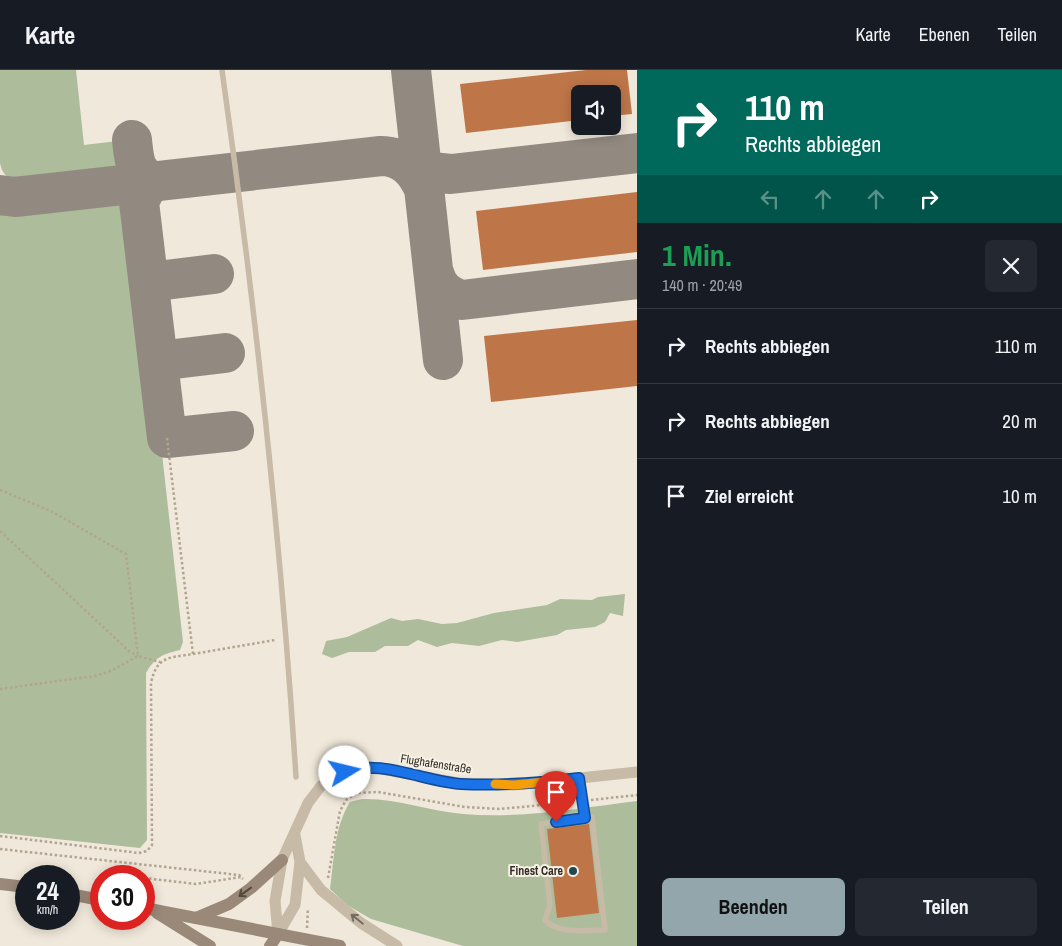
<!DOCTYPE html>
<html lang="de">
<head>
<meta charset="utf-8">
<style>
  body { margin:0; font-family:"Archivo Narrow",sans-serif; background:#242831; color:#f1f3f6; height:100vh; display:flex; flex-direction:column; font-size:19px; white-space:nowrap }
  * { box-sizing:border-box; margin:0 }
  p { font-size:16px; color:#9ea1a6 }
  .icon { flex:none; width:28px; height:28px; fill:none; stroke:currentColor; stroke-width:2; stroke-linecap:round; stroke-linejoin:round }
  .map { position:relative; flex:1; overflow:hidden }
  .panel { display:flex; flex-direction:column; background:#171b24; width:425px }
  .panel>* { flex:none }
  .guide { background:#00695c; color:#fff; overflow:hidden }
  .buttons { position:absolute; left:571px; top:15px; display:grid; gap:10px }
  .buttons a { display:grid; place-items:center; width:50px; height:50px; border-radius:8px; background:#171b24; box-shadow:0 2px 12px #0003; font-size:25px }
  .speed { position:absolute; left:15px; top:795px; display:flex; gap:10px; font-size:25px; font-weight:700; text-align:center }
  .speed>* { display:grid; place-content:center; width:65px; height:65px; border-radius:50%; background:#171b24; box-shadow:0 2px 12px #0003; line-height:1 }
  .speed small { font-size:12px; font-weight:400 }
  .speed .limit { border:8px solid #d22; background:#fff; color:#111 }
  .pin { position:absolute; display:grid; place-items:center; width:42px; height:42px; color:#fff; margin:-51px -21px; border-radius:50% 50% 50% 0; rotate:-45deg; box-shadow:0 0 5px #0007 }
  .pin .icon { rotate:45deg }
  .me { position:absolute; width:55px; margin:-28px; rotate:81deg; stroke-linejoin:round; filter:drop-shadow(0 0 4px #0008) }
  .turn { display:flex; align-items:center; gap:18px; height:105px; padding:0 25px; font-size:22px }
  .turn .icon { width:65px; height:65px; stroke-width:2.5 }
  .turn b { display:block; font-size:35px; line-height:42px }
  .lanes { display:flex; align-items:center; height:48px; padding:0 25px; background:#0003; justify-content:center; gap:25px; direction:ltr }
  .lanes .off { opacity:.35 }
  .round { display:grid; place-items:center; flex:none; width:52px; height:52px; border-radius:8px; background:#242831 }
  .overview { display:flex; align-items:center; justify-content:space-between; height:85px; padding:0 25px }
  h1 { font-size:30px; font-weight:800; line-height:38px; color:#1e9e55 }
  .action { display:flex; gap:10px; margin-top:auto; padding:10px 25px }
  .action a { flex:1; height:58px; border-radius:8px; background:#92a6ac; color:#111; font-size:20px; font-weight:800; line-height:58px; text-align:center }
  .action a+a { background:#242831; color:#f1f3f6 }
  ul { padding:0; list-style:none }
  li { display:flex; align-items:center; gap:15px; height:75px; padding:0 25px; border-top:1px solid #363941 }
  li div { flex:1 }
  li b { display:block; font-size:19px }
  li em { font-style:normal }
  header { display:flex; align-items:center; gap:30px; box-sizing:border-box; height:70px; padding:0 25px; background:#171b24; border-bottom:1px solid #363941 }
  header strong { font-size:24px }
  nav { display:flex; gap:28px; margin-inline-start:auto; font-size:18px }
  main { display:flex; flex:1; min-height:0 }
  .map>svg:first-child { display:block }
  .green { fill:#adbd9b }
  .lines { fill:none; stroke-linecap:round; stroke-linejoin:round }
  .taxiway { stroke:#928a80; stroke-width:40 }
  .building { fill:#be7649 }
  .path { stroke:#b2a491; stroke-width:2.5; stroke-dasharray:2.5 2.5; stroke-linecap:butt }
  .service { stroke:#c7baa7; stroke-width:5.5 }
  .minor { stroke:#c7baa7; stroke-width:11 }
  .secondary { stroke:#9a8978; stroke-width:12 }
  .oneway { stroke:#52493f }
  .oneway2 { stroke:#766c61 }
  .route-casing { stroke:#114b97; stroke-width:12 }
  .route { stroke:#1a73e8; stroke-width:9 }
  .slow { stroke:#f59e0b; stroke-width:9 }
  .poi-dot { fill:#1f4852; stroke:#f8f2e6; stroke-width:2 }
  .labels { text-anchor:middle; stroke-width:4; stroke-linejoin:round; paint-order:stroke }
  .street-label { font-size:12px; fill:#332d27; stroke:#f8f2e6 }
  .poi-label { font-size:12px; font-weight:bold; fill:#332d27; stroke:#f8f2e6; text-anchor:end }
</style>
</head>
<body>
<header>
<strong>Karte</strong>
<nav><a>Karte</a><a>Ebenen</a><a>Teilen</a></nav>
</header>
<main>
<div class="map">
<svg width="637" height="876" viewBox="0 0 637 876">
  <rect width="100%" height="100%" fill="#f0e8da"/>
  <path class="green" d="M0,0H76L84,75L126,70V94L122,98L17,110C7,108 2,104 0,93Z
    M128,131L135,141L183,572L180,580C163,584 155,587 146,603L147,770L140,778L0,763V145Z
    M625,524L623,546L610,543L605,552L595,557L566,560L557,565L517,572L502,570L479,576L452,573L437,577L418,570L408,576H385L375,582H349L332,588L322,584L326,571L347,567L391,548L402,551L418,549L442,554L457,553L494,543L547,535L560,529L592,530L598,527Z
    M362,729C397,728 428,741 463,744C521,749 580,738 637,731V876H463L371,849L347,835L330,819C334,791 334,757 350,732Z"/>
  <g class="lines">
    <path class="taxiway" d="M411,0L443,290
      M132,70C134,88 134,105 154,112
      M400,88L431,102L451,104L637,83
      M154,112L145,119L139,132L167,368L234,361
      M0,125L15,127L381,86C403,86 416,100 424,119
      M434,203C438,218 447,226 462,230L637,209
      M149,212L214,204
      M158,291L225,283"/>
  </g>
  <path class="building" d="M586,0H627L632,44L612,46V24H580V50L466,63L460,14Z
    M637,122V182L483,200L476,141Z
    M637,250V316L491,332L484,266Z
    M589,754L599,843L557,848L547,759Z"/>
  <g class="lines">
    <path class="path" d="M0,420L51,441L126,484L138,586
      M0,461L129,581L138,586
      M193,584L275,570
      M0,619L95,606L111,601L138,586L160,592
      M591,730L637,725
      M0,766L139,783L147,781L152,775L151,613C157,586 168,588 193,584L167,368
      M0,779L239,805L243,809
      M129,806H130
      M144,808L196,814L241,807
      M328,808L340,741L346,730L357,723L378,722L465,737L500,739L573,732
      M307,858L308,838"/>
    <path class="service" d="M222,0C255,234 281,471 296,707
      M579,709L585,748
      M592,747L605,860C587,860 559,865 545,850L550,835L541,754Z"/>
    <path class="minor" d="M300,792L321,820L361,853L397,876
      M278,864L275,831L282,790L308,733L321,716L335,706L354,698H376L458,713L514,715L637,702
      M278,864L295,835L300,792L295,765"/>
    <path class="secondary" d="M0,814L26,817
      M69,824L101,830
      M144,838L340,876
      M157,843L210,876
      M196,848L229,834L251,818L282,790
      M270,876L278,864"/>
  </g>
  <defs><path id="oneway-shaft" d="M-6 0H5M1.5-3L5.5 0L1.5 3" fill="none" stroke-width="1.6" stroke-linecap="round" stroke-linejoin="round" transform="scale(1.25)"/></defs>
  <use class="oneway" href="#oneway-shaft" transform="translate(245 822) rotate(144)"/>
  <use class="oneway2" href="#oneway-shaft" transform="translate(357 849) rotate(-141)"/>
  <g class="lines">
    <g class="route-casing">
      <path id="route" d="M345,702C376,688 427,712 461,714C501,716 539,713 579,708L585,748L556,752"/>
    </g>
    <use href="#route" class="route"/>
    <path class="slow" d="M495,714L514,715L556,711"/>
  </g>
  <circle class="poi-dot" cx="573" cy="801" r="5"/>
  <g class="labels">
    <g class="street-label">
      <text transform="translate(436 694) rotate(9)" y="4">Flughafenstraße</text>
    </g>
    <g class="poi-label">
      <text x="563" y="805">Finest Care</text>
    </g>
  </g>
</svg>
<div class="buttons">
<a><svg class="icon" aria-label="sound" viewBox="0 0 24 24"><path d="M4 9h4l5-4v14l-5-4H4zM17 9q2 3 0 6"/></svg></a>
</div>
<div class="speed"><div>24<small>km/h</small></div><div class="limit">30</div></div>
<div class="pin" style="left:556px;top:752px;background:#d93025"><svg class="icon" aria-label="arrive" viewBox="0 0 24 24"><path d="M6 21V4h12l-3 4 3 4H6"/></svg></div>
<svg class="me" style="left:345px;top:702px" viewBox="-20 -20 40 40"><circle r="19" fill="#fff"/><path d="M0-13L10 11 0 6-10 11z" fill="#1a73e8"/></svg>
</div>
<section class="panel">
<div class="guide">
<div class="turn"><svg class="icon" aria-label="right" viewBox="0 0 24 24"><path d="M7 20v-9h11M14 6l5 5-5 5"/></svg><div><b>110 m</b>Rechts abbiegen</div></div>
<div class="lanes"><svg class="icon off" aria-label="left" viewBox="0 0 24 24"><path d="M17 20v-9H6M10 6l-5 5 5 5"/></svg><svg class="icon off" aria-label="ahead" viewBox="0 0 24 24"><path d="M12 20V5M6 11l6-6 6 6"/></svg><svg class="icon off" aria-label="ahead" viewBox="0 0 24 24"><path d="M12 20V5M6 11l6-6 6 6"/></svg><svg class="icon" aria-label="right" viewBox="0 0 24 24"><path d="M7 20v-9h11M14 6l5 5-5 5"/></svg></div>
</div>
<div class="overview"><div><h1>1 Min.</h1><p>140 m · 20:49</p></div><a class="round"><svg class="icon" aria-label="close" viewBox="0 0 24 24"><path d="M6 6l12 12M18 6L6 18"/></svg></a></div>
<ul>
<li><svg class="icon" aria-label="right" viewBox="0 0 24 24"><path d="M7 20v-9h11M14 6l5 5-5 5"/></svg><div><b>Rechts abbiegen</b></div><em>110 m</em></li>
<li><svg class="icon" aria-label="right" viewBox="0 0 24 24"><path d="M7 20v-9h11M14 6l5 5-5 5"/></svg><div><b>Rechts abbiegen</b></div><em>20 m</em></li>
<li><svg class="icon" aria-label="arrive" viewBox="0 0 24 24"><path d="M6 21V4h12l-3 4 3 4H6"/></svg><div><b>Ziel erreicht</b></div><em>10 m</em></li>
</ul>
<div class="action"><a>Beenden</a><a>Teilen</a></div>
</section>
</main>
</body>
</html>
